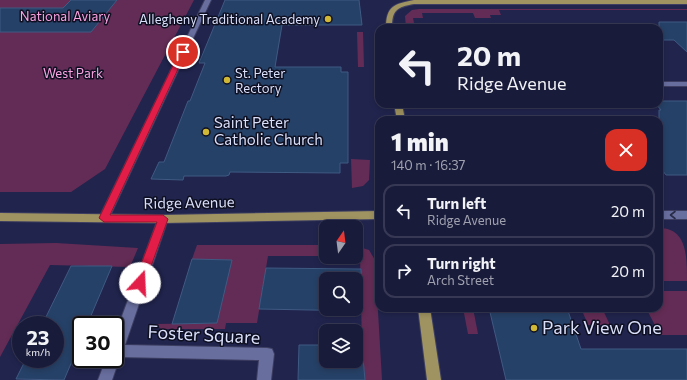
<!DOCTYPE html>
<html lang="en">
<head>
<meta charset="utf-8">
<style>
  body { margin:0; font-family:Commissioner,sans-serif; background:#222442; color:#f1f3f6; height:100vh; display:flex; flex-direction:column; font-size:15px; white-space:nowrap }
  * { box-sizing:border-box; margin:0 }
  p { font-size:13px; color:#9fa1af }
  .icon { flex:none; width:22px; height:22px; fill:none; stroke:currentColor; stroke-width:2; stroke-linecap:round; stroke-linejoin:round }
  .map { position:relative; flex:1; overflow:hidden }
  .side { position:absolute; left:375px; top:116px; width:288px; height:196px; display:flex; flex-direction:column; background:#191b3a; border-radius:12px; box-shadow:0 2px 6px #0003,0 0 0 1px #373954 }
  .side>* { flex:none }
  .hud { position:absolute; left:375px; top:24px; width:288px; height:84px; border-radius:12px; box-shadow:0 2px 6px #0003,0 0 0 1px #373954; background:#191b3a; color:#f1f3f6; overflow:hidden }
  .needle { width:26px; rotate:14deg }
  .fabs { position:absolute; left:319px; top:220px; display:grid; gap:8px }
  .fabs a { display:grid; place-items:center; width:44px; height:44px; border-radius:8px; background:#191b3a; box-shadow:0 2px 6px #0003,0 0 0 1px #373954; font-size:20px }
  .speed { position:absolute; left:12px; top:316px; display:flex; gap:8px; font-size:20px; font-weight:700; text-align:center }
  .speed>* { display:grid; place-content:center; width:52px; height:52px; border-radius:50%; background:#191b3a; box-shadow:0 2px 6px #0003,0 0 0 1px #373954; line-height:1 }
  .speed small { font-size:10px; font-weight:400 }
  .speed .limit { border:2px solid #111; border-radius:6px; background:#fff; color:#111 }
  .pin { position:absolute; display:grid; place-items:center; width:34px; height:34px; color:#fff; margin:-17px; border:2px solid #fff; border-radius:50%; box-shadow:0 1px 4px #0007 }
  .me { position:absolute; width:44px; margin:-22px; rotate:20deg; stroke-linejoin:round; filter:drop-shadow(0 0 3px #0008) }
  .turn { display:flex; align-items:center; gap:14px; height:84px; padding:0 16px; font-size:18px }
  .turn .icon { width:52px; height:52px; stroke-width:2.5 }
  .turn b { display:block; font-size:28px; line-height:34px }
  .round { display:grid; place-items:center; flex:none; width:42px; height:42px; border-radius:12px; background:#222442 }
  .overview { display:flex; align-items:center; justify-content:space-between; height:68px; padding:0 16px }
  h1 { font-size:24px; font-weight:800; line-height:30px }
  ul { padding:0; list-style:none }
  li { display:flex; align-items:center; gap:12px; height:54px; margin:0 8px 6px; padding:0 8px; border:2px solid #373954; border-radius:12px }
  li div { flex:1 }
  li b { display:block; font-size:15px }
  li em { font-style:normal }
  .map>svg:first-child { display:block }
  .green { fill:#632c56 }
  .building { fill:#264167; stroke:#3f5a83; fill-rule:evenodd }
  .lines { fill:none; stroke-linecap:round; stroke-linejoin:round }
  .minor-casing { stroke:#3d3e61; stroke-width:2 }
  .major-casing { stroke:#3d3e61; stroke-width:2 }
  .minor { fill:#686e9e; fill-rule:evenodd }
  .major { fill:#9f9361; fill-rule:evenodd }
  .oneway { stroke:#292c47 }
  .route { fill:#e11d48; stroke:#92132f }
  .poi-dot { fill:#d0b736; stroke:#0e1022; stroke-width:1.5 }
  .labels { text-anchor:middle; stroke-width:3; stroke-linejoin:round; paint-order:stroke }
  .far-park-label { font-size:13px; fill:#faa3e1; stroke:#0e1022 }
  .far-poi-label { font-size:13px; fill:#dadffa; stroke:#0e1022; text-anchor:end }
  .poi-label { font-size:15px; fill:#dadffa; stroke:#0e1022; text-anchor:start }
  .street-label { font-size:15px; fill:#dadffa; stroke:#0e1022 }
  .near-poi-label { font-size:18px; fill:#dadffa; stroke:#0e1022; text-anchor:start }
  .near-street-label { font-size:18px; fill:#dadffa; stroke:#0e1022 }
</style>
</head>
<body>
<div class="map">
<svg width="687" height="380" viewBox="0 0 687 380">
  <rect width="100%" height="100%" fill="#21244d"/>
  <path class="green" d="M0,0H194L105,169L71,192H0Z
    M419,9H687V10H499L501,15H490L491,18H475L473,13H422L423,18H413L415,28H406L405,16L412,10Z
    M357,32H363L364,67H358Z
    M351,159L370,160L369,180L363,186L352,188Z
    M659,228C687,228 687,256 687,281H659Z
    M56,243L138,248L130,267L50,265L0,357V244Z
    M197,245H326V256H268L257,323H226L225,329H161L156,324L217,323L220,309L192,259Z
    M356,246L369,250L375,260L382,380H365L362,346L360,256H356Z
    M659,291H687V335H660L646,308H659Z
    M463,308H473L478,334H468Z
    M581,308H602L610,325H588Z"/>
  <path class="building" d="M71,0H117L91,32H0V8H63Z
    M225,0H359L362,25H282L275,67H341V72H348V163H340V173L230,172L229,175L226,176H184L183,180L151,179L159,162H164L188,101H190L205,63H199Z
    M659,22H687V52L674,40H659Z
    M659,101H687V175H666L659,166V110H661L656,104H659Z
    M192,259L232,260L217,323L172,324Z
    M71,266H112L87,325H81V340L64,380L16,379L26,359H55V325H42Z
    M266,268L361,269L363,311L259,309ZM326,279H356V309H326Z
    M489,308H567L581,349H687V380H506Z
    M299,345H326V361H356V346H362L365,380H298Z"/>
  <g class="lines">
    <g class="minor-casing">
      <path id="minor" d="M205,0H211L109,218L108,221H100L99,218Z
        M659,82H687V86H659Z
        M396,104H600L596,106L399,107H396Z
        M659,211H687V219H659Z
        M163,215L167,216L168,219L125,345L267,348L272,349L274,354L271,380H257L259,360L120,357L112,380H98L106,359H115V335L158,219L159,216Z"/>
    </g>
    <g class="major-casing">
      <path id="major" d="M414,0H687V4H414C397,7 392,10 392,28H386C386,6 394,4 414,0Z
        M394,104H402L405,120H397Z
        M379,211V219L163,223L0,221V213L163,215Z
        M418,308H430L441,380H427Z"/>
    </g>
    <use href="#minor" class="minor"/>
    <use href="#major" class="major"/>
  </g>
  <defs><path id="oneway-chevron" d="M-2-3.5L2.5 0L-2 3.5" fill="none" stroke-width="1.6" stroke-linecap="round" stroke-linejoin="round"/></defs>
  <use class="oneway" href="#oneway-chevron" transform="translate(673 215) rotate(-180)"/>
  <path class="route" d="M180,51L186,52L110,215H163L168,219L145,283L144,287L140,288L136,287L134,283L157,222H104L99,218Z"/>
  <g class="poi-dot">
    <circle cx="328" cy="19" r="4"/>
    <circle cx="227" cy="80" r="4"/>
    <circle cx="206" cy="132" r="4"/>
    <circle cx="534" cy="328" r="4"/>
  </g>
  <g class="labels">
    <g class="far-park-label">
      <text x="65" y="21">National Aviary</text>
      <text x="73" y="78">West Park</text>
    </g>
    <g class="far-poi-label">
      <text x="320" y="24">Allegheny Traditional Academy</text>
      <text x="235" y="78" text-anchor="start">St. Peter<tspan x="235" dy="15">Rectory</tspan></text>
    </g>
    <g class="poi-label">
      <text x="214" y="128">Saint Peter<tspan x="214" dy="17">Catholic Church</tspan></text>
    </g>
    <g class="street-label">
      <text transform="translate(189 203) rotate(-1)" y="5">Ridge Avenue</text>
    </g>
    <g class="near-poi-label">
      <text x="542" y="334">Park View One</text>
    </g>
    <g class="near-street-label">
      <text transform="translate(204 335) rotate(3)" y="6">Foster Square</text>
    </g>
  </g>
</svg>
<div class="fabs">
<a><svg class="needle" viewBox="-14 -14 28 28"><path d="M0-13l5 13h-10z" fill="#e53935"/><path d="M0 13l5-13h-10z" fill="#9fa1af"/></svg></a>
<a><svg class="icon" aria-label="search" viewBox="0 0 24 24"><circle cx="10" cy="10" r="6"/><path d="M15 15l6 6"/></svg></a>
<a><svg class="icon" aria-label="layers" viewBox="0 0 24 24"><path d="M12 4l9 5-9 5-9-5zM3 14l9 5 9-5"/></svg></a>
</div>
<div class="speed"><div>23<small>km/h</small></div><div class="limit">30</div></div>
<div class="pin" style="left:183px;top:52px;background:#d93025"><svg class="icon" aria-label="arrive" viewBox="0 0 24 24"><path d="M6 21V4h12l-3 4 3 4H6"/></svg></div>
<svg class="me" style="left:140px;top:283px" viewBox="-20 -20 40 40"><circle r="19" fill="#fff"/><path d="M0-13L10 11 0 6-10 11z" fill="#e11d48"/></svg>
<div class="hud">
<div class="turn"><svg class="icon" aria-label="left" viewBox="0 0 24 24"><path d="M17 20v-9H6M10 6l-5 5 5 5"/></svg><div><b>20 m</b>Ridge Avenue</div></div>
</div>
<section class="side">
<div class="overview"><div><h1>1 min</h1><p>140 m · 16:37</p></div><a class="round" style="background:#d93025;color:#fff"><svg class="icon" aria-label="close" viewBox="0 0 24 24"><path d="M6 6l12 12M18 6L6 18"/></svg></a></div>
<ul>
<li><svg class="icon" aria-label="left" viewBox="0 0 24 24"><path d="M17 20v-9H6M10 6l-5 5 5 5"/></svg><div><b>Turn left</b><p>Ridge Avenue</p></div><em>20 m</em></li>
<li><svg class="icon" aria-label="right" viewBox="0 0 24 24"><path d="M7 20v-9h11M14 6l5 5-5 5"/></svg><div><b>Turn right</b><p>Arch Street</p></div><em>20 m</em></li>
</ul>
</section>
</div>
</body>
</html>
